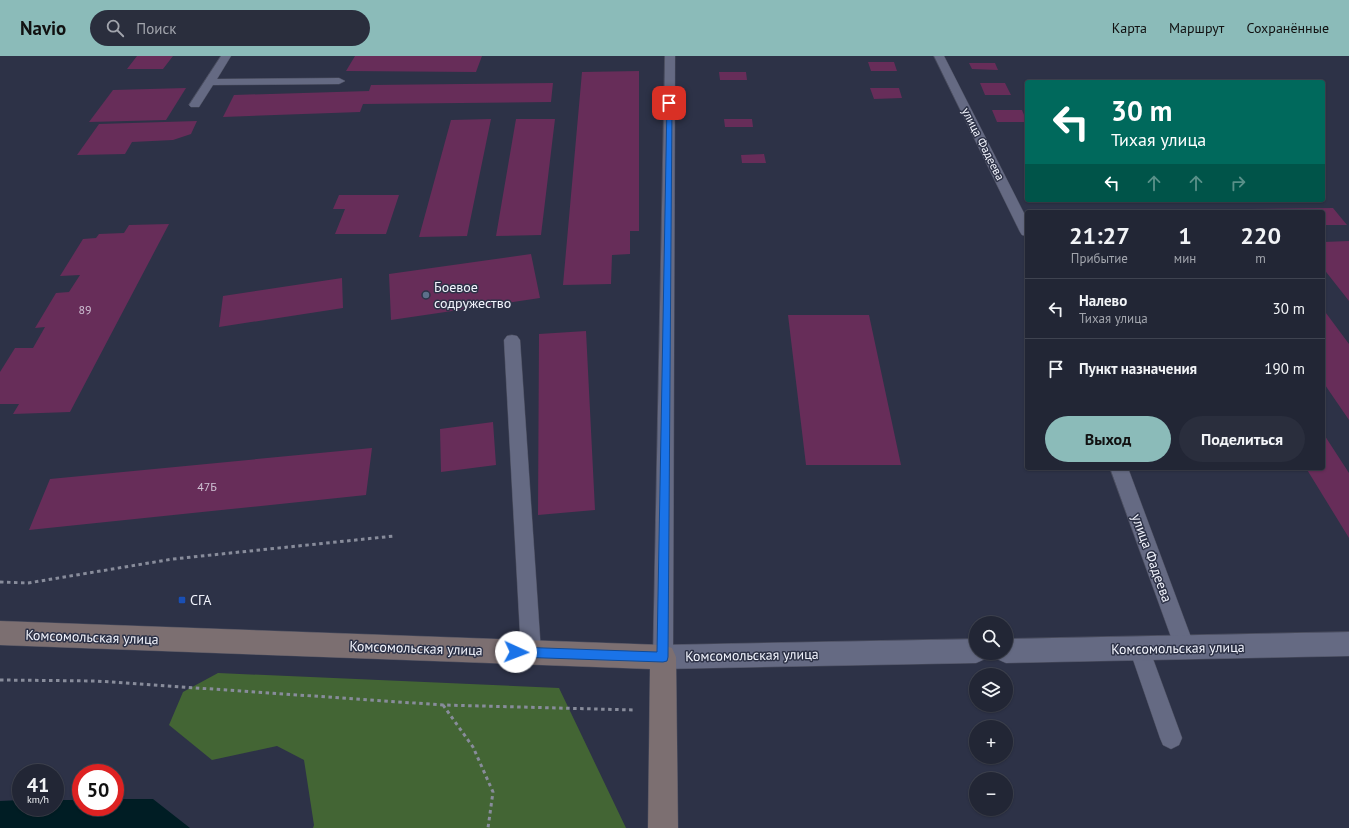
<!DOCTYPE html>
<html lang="ru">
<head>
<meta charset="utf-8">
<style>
  body { margin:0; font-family:"PT Sans",sans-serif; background:#2a2e3d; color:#f1f3f6; height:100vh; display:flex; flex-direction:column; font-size:15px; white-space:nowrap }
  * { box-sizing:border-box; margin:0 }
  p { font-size:13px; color:#a2a5ad }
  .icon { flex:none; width:22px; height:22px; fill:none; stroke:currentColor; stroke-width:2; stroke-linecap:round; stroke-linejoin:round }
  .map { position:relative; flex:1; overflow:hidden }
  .drawer { position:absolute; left:1025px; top:154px; width:300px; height:260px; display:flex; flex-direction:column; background:#222635; border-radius:4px; box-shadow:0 1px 3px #0004,0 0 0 1px #3f4350 }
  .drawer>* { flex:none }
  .hud { position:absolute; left:1025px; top:24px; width:300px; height:122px; border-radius:4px; box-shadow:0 1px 3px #0004,0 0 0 1px #3f4350; background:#00695c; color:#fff; overflow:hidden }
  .tools { position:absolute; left:969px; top:560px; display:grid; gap:8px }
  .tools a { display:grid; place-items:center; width:44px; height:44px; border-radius:50%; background:#222635; box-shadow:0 1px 3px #0004,0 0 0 1px #3f4350; font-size:20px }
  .speed { position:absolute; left:12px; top:708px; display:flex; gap:8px; font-size:20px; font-weight:700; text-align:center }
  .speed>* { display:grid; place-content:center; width:52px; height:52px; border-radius:50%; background:#222635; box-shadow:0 1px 3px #0004,0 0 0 1px #3f4350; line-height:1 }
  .speed small { font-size:10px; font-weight:400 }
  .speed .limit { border:6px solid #d22; background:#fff; color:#111 }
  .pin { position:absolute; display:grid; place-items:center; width:34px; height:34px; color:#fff; margin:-17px; border-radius:8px; box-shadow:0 2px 6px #0006 }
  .me { position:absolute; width:44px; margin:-22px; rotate:92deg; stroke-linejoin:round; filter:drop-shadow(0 0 3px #0008) }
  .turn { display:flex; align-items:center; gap:14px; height:84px; padding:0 20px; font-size:18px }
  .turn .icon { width:52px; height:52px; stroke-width:2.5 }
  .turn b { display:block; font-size:28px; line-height:34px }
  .lanes { display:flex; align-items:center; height:38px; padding:0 20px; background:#0003; justify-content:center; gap:20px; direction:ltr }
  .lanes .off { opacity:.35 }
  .eta { display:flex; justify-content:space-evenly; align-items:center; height:68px; text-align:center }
  .eta b { font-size:24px; font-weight:700; line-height:28px }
  .cta { display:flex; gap:8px; margin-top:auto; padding:8px 20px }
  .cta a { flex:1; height:46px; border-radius:24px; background:#8bbbb9; color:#111; font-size:16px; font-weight:700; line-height:46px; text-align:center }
  .cta a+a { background:#2a2e3d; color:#f1f3f6 }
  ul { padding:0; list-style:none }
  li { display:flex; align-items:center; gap:12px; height:60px; padding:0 20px; border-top:1px solid #3f4350 }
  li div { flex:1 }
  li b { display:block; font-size:15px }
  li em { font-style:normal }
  header { display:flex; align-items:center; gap:24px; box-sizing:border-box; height:56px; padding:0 20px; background:#8bbbb9; color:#111 }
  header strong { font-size:19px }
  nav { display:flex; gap:22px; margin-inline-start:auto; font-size:14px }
  .search { width:280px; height:36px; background:#2a2e3d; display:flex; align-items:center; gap:10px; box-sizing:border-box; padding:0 14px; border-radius:22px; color:#a2a5ad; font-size:15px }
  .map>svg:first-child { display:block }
  .green { fill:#436534 }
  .water { fill:#001d24 }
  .building { fill:#672d59 }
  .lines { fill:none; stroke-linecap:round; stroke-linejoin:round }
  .lane-casing { stroke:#4b4e5f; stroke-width:1 }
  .street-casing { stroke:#4b4e5f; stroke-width:1 }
  .secondary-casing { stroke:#4b4e5f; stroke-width:1 }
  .path { stroke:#888c9b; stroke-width:3; stroke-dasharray:3.5 3.5; stroke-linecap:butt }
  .lane { fill:#656a83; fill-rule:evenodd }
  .street { fill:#656a83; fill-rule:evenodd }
  .secondary { fill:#7c6f71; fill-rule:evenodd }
  .route { fill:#1a73e8; stroke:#114b97 }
  .service-dot { fill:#5c6f8a; stroke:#2d3247; stroke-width:1.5 }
  .transit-dot { fill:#1a4fb4; stroke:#2d3247; stroke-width:1.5 }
  .labels { text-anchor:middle; stroke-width:3; stroke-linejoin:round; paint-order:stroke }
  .far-street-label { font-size:12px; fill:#f2f4fd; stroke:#2d3247 }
  .number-label { font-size:12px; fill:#cfc2d4 }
  .poi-label { font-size:14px; fill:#f2f4fd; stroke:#2d3247; text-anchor:start }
  .street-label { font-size:14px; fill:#f2f4fd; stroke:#2d3247 }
</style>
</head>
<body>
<header>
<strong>Navio</strong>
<div class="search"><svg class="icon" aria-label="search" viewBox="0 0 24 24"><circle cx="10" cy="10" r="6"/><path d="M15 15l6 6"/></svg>Поиск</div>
<nav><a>Карта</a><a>Маршрут</a><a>Сохранённые</a></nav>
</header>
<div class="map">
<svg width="1349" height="772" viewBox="0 0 1349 772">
  <rect width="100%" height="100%" fill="#2d3247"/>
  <path class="green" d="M218,617L559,632L626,772H313L314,769L304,704L277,690L212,704L169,669L183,636Z"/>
  <path class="water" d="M115,743H153L190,772H0V745L21,744V751H55V744H81V751H115Z"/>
  <path class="building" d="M137,0H173L163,13H127Z
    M355,0H482L476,16L346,15Z
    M868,6H894L897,15H871Z
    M969,7H995L998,14L972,13Z
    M639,15V175H630V198L612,199L611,228L563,229L582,16Z
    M719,16H746L747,24H720Z
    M553,27L551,46L363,48L360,56L223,61L234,39L369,35L371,29Z
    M980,27H1005L1011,39H985Z
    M186,32L166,64L89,66L113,34Z
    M870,32H899L902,42L874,43Z
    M992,54H1022L1027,66H997Z
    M491,63L467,180L419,181L451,64Z
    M516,63H555L541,179L496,180Z
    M724,63H752L753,71H725Z
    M197,65L191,78L173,84L132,86L125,98L77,99L99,68Z
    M764,98L766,107H742L741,99Z
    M339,139H399L386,178H335L345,153H333Z
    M1333,152L1347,169H1323V156H1148L1146,154Z
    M169,168L70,356L13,358L19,348H0V316L15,292H33L45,271L35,272L56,237L69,236L80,219L60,220L83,183L96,182L99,178L124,177L129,169Z
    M1349,185V245L1323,212V186Z
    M531,198L540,242L391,264L389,218Z
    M342,222L343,252L219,271L223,240Z
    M1323,253L1349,288V364L1323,326Z
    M788,259H869L901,409H806Z
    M586,275L595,454L538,459L539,278Z
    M493,366L496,409L441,416L440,373Z
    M1323,377L1349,417V482L1306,412H1323Z
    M372,392L366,439L29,474L50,423Z"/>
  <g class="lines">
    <g class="lane-casing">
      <path id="lane" d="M221,0H231L217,23L339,22L345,25L339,28L213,29L199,51H191L189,49Z
        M665,0H675L673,601L670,608L663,610L656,608L653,601Z
        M934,0H944L1027,163V180L1022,179L1020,176Z
        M512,279L517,280L520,284L541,596L538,603L531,605L524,603L521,596L504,284L507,280Z
        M1110,412H1128L1195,592L1192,599L1185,601L1178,599L1175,592Z
        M1139,583L1146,585L1149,592L1182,682L1179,689L1171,693L1163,689L1160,682L1129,592L1132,585Z"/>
    </g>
    <g class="street-casing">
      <path id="street" d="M1349,576V600L1006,607L997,603L994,597H1006V583Z
        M976,583V597H988L985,603L976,607L663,613L654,610L650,601L654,592L663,589Z"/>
    </g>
    <g class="secondary-casing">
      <path id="secondary" d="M0,565L663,589L672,592L676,601L678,772H648L650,613L0,589Z"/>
    </g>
    <path class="path" d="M0,526L28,527L173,503L394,480
      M0,624L96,625L443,649L634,654
      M443,649L473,691L493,736L488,772"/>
    <use href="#lane" class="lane"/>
    <use href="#street" class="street"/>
    <use href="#secondary" class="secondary"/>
  </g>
  <path class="route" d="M667,46L672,47L668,601L667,605L663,606L516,601L512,599L511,596L512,592L516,591L657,596Z"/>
  <circle class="service-dot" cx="426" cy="239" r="4"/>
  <rect class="transit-dot" x="178" y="540" width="8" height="8" rx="2"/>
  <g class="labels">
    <g class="far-street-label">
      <text transform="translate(983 88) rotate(63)" y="4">улица Фадеева</text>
    </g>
    <g class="number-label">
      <text x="85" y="258">89</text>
      <text x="207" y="435">47Б</text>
    </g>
    <g class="poi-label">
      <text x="434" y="236">Боевое<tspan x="434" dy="16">содружество</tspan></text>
      <text x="190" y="549">СГА</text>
    </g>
    <g class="street-label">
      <text transform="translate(1152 502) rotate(70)" y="5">улица Фадеева</text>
      <text transform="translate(92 581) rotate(2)" y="5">Комсомольская улица</text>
      <text transform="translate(416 592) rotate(2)" y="5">Комсомольская улица</text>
      <text transform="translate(1178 592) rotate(-1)" y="5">Комсомольская улица</text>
      <text transform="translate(752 599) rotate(-1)" y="5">Комсомольская улица</text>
    </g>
  </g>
</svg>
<div class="tools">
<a><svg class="icon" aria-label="search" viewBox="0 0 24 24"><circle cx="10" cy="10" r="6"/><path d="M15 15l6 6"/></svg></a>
<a><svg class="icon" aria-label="layers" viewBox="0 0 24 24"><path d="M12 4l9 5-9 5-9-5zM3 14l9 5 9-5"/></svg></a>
<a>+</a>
<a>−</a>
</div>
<div class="speed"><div>41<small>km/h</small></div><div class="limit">50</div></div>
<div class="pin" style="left:669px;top:47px;background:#d93025"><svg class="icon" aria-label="arrive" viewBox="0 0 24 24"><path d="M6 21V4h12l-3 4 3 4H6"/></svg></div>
<svg class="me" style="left:516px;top:596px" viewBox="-20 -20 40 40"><circle r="19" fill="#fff"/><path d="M0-13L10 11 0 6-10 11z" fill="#1a73e8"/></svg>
<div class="hud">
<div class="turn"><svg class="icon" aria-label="left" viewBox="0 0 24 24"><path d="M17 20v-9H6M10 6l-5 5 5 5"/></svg><div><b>30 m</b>Тихая улица</div></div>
<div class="lanes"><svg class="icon" aria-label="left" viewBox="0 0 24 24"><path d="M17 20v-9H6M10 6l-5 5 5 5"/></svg><svg class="icon off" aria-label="ahead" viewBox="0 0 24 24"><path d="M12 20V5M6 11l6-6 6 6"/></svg><svg class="icon off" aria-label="ahead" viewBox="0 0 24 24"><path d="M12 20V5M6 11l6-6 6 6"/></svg><svg class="icon off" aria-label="right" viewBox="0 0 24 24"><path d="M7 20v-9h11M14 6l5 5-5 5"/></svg></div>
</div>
<section class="drawer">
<div class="eta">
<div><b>21:27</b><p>Прибытие</p></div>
<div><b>1</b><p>мин</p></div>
<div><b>220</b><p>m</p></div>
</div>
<ul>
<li><svg class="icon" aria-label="left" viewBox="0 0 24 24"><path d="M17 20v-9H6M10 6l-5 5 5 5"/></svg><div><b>Налево</b><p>Тихая улица</p></div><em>30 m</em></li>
<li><svg class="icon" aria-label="arrive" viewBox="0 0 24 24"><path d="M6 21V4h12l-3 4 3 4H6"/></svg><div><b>Пункт назначения</b></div><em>190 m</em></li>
</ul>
<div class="cta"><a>Выход</a><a>Поделиться</a></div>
</section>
</div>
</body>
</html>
